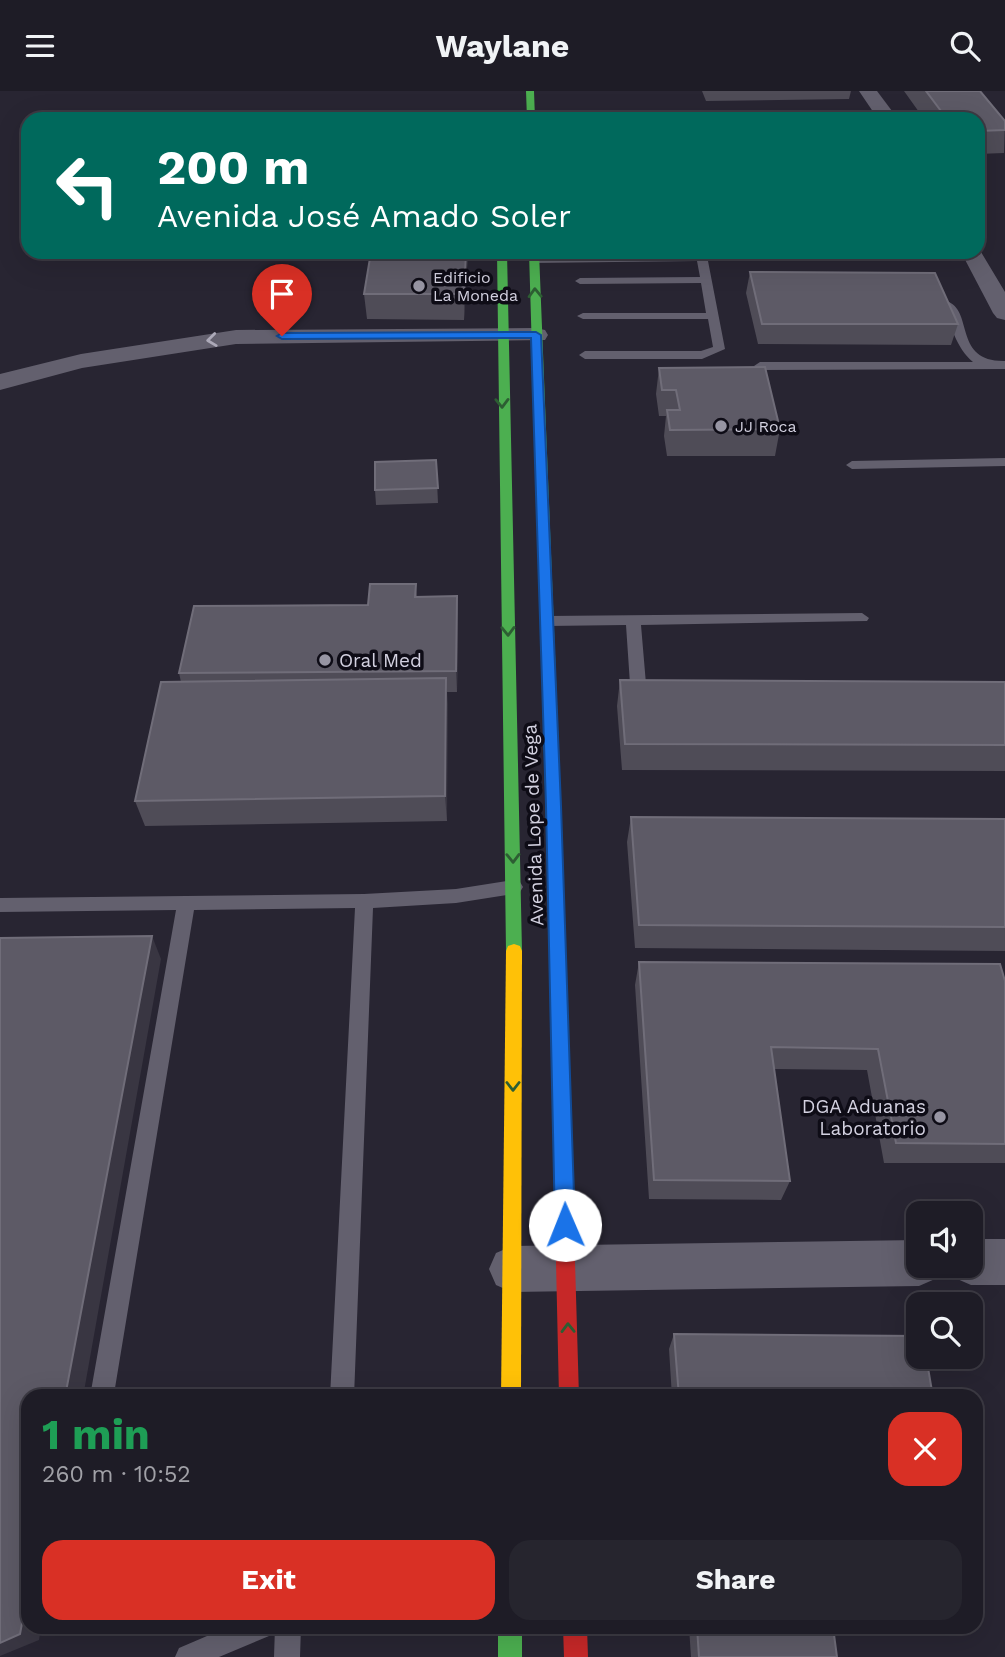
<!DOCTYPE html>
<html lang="en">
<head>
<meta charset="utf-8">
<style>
  body { margin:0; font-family:"Work Sans",sans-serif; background:#26252e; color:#f1f3f6; height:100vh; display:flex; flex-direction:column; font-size:26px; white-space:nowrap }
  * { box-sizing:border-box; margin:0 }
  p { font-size:23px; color:#a1a1a7 }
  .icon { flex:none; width:38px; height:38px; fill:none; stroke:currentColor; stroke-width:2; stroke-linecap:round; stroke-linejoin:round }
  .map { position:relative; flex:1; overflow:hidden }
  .side { position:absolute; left:21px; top:1298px; width:962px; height:245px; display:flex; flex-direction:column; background:#1e1c26; border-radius:21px; box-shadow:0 7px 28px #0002,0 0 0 2px #3c3a43 }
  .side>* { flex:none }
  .top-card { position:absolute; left:21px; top:21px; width:964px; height:147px; border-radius:21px; box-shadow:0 7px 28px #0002,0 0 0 2px #3c3a43; background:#00695c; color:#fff; overflow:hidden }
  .tools { position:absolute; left:906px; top:1110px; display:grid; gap:14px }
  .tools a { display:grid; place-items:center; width:77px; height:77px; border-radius:14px; background:#1e1c26; box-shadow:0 7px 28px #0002,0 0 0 2px #3c3a43; font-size:35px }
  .pin { position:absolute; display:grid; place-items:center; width:60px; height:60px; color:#fff; margin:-72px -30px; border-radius:50% 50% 50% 0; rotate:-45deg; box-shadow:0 0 7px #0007 }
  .pin .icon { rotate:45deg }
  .me { position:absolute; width:77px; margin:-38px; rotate:359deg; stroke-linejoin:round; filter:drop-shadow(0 0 5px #0008) }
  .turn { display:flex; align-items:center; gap:24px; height:147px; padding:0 21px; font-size:32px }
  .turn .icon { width:91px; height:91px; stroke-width:2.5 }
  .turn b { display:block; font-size:49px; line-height:60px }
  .round { display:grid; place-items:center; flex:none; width:74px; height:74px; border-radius:21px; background:#26252e }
  .overview { display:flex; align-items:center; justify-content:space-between; height:119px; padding:0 21px }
  h1 { font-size:42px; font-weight:700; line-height:52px; color:#1e9e55 }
  .primary-button { display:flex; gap:14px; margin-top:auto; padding:14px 21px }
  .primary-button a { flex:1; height:80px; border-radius:21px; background:#d93025; color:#fff; font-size:28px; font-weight:700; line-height:80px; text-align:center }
  .primary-button a+a { background:#26252e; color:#f1f3f6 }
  header { display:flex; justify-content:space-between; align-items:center; height:91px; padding:0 21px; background:#1e1c26; font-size:32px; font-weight:700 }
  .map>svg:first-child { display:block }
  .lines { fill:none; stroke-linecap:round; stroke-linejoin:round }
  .lane { fill:#63606e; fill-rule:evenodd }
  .street { fill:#63606e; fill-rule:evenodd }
  .fast { fill:#4caf50; fill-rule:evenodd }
  .slow { fill:#ffc107; fill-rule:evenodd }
  .jam { fill:#c62828; fill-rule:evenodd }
  .wall { fill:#4f4c57 }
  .shaded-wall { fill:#393642 }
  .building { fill:#5d5a66; stroke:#706d79; stroke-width:2 }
  .oneway { stroke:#2d5e33 }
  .oneway2 { stroke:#aca9b8 }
  .route { fill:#1a73e8; stroke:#114b97; stroke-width:2 }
  .poi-dot { fill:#9795a3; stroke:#0e0c16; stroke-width:2.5 }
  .labels { text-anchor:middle; stroke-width:7; stroke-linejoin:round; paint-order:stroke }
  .far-poi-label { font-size:16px; fill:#d3d1e0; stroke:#0e0c16; text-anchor:start }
  .poi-label { font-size:19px; fill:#d3d1e0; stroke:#0e0c16; text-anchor:start }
  .street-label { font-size:19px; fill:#d3d1e0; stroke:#0e0c16 }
</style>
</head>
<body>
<header><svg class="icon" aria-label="menu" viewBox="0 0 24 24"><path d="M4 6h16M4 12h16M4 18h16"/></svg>Waylane<svg class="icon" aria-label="search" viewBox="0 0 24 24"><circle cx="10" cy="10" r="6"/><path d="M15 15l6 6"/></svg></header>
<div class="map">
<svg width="1005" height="1566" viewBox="0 0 1005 1566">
  <rect width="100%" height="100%" fill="#282532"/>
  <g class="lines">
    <path class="lane" d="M612,22L742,25L747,28H593Z
      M824,161H851L811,169L708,170L725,258L702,268H585L579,264L585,260H701L713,256L708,228H583L577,225L583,222H706L701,192L580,193L575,190L580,187L700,186L697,170L534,172L529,169L534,166Z
      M949,211C973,222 954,271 1005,270V278L760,279L754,275L760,271H973C956,257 951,234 943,214Z
      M1005,367V375L852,378L846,374L852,370Z
      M862,522L869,527L867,530L641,534L646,593L638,598L630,593L626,534L547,535L540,530L547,525Z
      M514,789L520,791L523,796L520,801L514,803L456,812L373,817L354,1306H330L355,817L194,819L115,1297L118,1306H94L91,1300L176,819L0,821V807L364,803L456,798Z
      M228,1536H273L269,1545L219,1566H175L179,1557Z
      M275,1536H301L300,1566H274Z"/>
    <path class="street" d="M859,0H877L898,28H878Z
      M978,156L1005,201V229L997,227L993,222L961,161H978Z
      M536,237L545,239L548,244L545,249L236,253L82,277L0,299V283L81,263L236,239Z
      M971,1148H1005V1194H971L955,1187L949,1174H971Z
      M919,1149V1174H941L935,1188L919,1195L512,1201L496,1194L489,1178L496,1162L512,1155Z"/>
    <path class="fast" d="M526,0H534L535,28H527Z
      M497,161H507L522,860L520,865L514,867L508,865L506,860Z
      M529,161H539L563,764L561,768H549L547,764Z
      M498,1536H522V1566H498Z"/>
    <path class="slow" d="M514,853L520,855L522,860L521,1306H501L506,860L508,855Z"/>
    <path class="jam" d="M555,758L561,760L563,764L579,1306H559L547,764L549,760Z
      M563,1536H587L588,1566H564Z"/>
  </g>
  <path class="wall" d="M702,0H851L849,8L706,10Z
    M904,0H980L1005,30L1004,62L978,63V28H924Z
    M468,161L464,229L367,228L364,203Z
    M750,181L958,233L951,254L758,253L746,202Z
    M659,277L780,338L775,365H667L664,345L666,325H659L656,303Z
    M436,369L438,412L376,414L375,399Z
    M416,493L417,506L457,505L458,527L457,601H447V730L145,735L135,710L181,591L179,582L368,514Z
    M620,589L1005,591V680L622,679L617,615Z
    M631,726L1005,728V860L635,857L627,751Z
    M639,871L1005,890V1072H884L867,979L774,978L790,1090L781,1109L649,1108L635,894Z
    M674,1243L933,1306H672L669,1258Z
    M689,1536H833L837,1566H691Z"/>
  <path class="shaded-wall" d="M466,161H468L464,229V203Z
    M457,505L458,527L457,601L456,580Z
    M446,587L448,613L447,730L445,705Z
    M152,845L161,868L83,1306H65Z
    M28,1501V1536H41L39,1549L0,1565V1552Z"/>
  <path class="building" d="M926,0H980L1005,30V39L978,40V28H947Z
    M371,161H466L464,203H364Z
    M750,181L935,182L958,233H762Z
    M765,276L780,338L670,339L667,319H680L676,299H662L659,277Z
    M436,369L438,397L375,399V371Z
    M370,493H416L415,506L457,505L456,580L179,582L194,515L368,514Z
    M446,587L445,705L135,710L161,591Z
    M620,589L1005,591V654L625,653Z
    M631,726L1005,728V836L639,834Z
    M152,845L65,1306H28V1501L20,1543L0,1552V847Z
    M639,871L1000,873L1005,890V1053L896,1052L878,958L771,956L790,1090L654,1089Z
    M674,1243L919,1245V1265H926L933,1306H679Z
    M697,1536H833L837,1566H699Z"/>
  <defs><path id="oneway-chevron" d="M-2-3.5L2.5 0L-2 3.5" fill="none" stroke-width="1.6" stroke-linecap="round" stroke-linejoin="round" transform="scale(1.75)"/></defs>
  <g class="oneway">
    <use href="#oneway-chevron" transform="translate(535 202) rotate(-92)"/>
    <use href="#oneway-chevron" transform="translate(502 312) rotate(89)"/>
    <use href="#oneway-chevron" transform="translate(508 540) rotate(89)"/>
    <use href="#oneway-chevron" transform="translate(513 767) rotate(89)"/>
    <use href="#oneway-chevron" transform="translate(513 995) rotate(90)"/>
    <use href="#oneway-chevron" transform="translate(568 1237) rotate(-91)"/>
  </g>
  <use class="oneway2" href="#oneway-chevron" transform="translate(212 249) rotate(173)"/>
  <path class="route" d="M536,241L541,244L561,715L575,1134L572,1141L565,1144L558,1141L555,1134L546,715L531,247L282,248L277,245L282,242Z"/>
  <g class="poi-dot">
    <circle cx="419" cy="195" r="7"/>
    <circle cx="721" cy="335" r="7"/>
    <circle cx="325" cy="569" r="7"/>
    <circle cx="940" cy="1026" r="7"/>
  </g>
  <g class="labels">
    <g class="far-poi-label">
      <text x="433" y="192">Edificio<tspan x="433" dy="18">La Moneda</tspan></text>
      <text x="735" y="341">JJ Roca</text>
    </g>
    <g class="poi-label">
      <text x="339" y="576">Oral Med</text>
      <text x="926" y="1022" text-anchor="end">DGA Aduanas<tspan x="926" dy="22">Laboratorio</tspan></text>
    </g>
    <g class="street-label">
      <text transform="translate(533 734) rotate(-92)" y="7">Avenida Lope de Vega</text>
    </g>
  </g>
</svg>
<div class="tools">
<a><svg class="icon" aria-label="sound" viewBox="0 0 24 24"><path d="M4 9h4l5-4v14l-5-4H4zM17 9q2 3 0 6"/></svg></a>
<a><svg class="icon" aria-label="search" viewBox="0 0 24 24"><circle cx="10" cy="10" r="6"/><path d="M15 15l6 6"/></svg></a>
</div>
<div class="pin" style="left:282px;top:245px;background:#d93025"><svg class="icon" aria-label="arrive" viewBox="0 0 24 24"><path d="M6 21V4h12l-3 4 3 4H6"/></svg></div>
<svg class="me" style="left:565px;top:1134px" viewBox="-20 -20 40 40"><circle r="19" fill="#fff"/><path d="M0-13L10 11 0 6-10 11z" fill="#1a73e8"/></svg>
<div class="top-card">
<div class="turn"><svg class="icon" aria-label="left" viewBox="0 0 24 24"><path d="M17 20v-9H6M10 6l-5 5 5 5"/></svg><div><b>200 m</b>Avenida José Amado Soler</div></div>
</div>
<section class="side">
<div class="overview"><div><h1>1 min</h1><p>260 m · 10:52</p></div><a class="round" style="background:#d93025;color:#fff"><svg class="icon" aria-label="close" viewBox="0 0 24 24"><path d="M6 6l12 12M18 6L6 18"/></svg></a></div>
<div class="primary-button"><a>Exit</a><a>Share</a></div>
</section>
</div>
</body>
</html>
